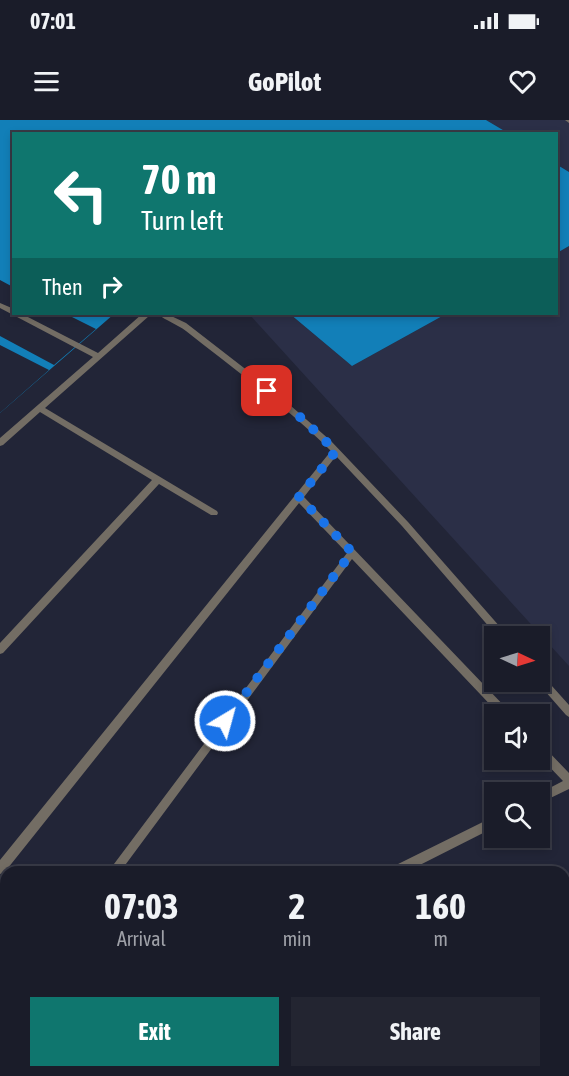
<!DOCTYPE html>
<html lang="en">
<head>
<meta charset="utf-8">
<style>
  body { margin:0; font-family:"Asap Condensed",sans-serif; background:#232531; color:#f1f3f6; height:100vh; display:flex; flex-direction:column; font-size:22px; white-space:nowrap }
  * { box-sizing:border-box; margin:0 }
  p { font-size:20px; color:#9fa1a8 }
  .icon { flex:none; width:33px; height:33px; fill:none; stroke:currentColor; stroke-width:2; stroke-linecap:round; stroke-linejoin:round }
  .map { position:relative; flex:1; overflow:hidden }
  .side { position:absolute; left:0px; top:746px; width:570px; height:212px; display:flex; flex-direction:column; background:#1a1c29; border-radius:18px 18px 0 0; box-shadow:0 3px 9px #0003,0 0 0 2px #383a46 }
  .side>* { flex:none }
  .hud { position:absolute; left:12px; top:12px; width:546px; height:183px; border-radius:0px; box-shadow:0 3px 9px #0003,0 0 0 2px #383a46; background:#0f766e; color:#fff; overflow:hidden }
  .needle { width:39px; rotate:94deg }
  .fabs { position:absolute; left:484px; top:506px; display:grid; gap:12px }
  .fabs a { display:grid; place-items:center; width:66px; height:66px; border-radius:0px; background:#1a1c29; box-shadow:0 3px 9px #0003,0 0 0 2px #383a46; font-size:30px }
  .pin { position:absolute; display:grid; place-items:center; width:51px; height:51px; color:#fff; margin:-26px; border-radius:12px; box-shadow:0 3px 9px #0006 }
  .me { position:absolute; width:66px; margin:-33px; rotate:37deg; stroke-linejoin:round; filter:drop-shadow(0 0 4px #0008) }
  .turn { display:flex; align-items:center; gap:21px; height:126px; padding:0 30px; font-size:27px }
  .turn .icon { width:78px; height:78px; stroke-width:2.5 }
  .turn b { display:block; font-size:42px; line-height:51px }
  .then { display:flex; align-items:center; height:57px; padding:0 30px; background:#0003; gap:12px; font-size:22px }
  .eta { display:flex; justify-content:space-evenly; align-items:center; height:102px; text-align:center }
  .eta b { font-size:36px; font-weight:700; line-height:42px }
  .cta { display:flex; gap:12px; margin-top:auto; padding:12px 30px }
  .cta a { flex:1; height:69px; border-radius:0px; background:#0f766e; color:#fff; font-size:24px; font-weight:700; line-height:69px; text-align:center }
  .cta a+a { background:#232531; color:#f1f3f6 }
  .status { display:flex; justify-content:space-between; align-items:center; height:42px; padding:0 30px; background:#1a1c29; direction:ltr }
  .status svg { height:16px; fill:currentColor }
  header { display:flex; justify-content:space-between; align-items:center; height:78px; padding:0 30px; background:#1a1c29; font-size:27px; font-weight:700 }
  .map>svg:first-child { display:block }
  .built { fill:#2b2f47 }
  .water { fill:#127fb8 }
  .pier { fill:#222537 }
  .lines { fill:none; stroke-linecap:round; stroke-linejoin:round }
  .service { fill:#736d64; fill-rule:evenodd }
  .route { stroke:#1a73e8; stroke-width:10; stroke-dasharray:0 18 }
</style>
</head>
<body>
<div class="status"><b>07:01</b><svg viewBox="0 0 49 12"><path d="M0 12V9h3v3zM5 12V6h3v6zM10 12V3h3v9zM15 12V0h3v12zM26 1h20v11H26zM47 4h2v5h-2z"/></svg></div>
<header><svg class="icon" aria-label="menu" viewBox="0 0 24 24"><path d="M4 6h16M4 12h16M4 18h16"/></svg>GoPilot<svg class="icon" aria-label="heart" viewBox="0 0 24 24"><path d="M12 20l-8-8c-3-5 5-10 8-4 3-6 11-1 8 4z"/></svg></header>
<div class="map">
<svg width="569" height="956" viewBox="0 0 569 956">
  <rect width="100%" height="100%" fill="#222537"/>
  <path class="built" d="M486,0H569V52L557,44L556,14L508,13Z
    M569,126V546L249,194H290L352,246L446,194H556L557,133Z"/>
  <path class="water" d="M0,0H486L508,13L14,14V194H114L0,293Z
    M556,44L569,52V126L557,133Z
    M290,194H446L352,246Z"/>
  <path class="pier" d="M0,160L13,167L14,194H66L96,209L54,245L0,216Z
    M0,225L49,250L0,293Z"/>
  <g class="lines">
    <path class="service" d="M565,0H569V3Z
      M0,183L14,189V194H22L98,233L142,194H149V196L45,288L217,391L218,393L217,395H211L159,364L3,533L0,534V523L152,360L40,292L3,325L0,326V318L93,237L0,188Z
      M158,194H167L186,203L275,272L331,321L408,402L508,516H497L402,406L336,336L304,377L509,591L511,594H499L352,439L120,752H108L347,433L299,383L4,753L0,754V740L331,331C286,286 235,250 186,211C177,204 166,201 158,194Z
      M540,555L543,556L569,585V597L566,595L537,562L536,561H540Z
      M540,625L544,627L569,653V669L540,683V673L563,661L540,637Z
      M495,696V707L406,752H389L390,748Z
      M569,771V783L564,785V773Z
      M0,873L6,876V890L0,887Z
      M80,951H96L98,956H83Z
      M176,951H190L188,956H174Z
      M275,951H289L287,956H273Z
      M295,951H308L310,956H297Z"/>
  </g>
  <g class="lines">
    <path class="route" d="M225,601L352,432L299,377L336,331L300,297L267,271"/>
  </g>
</svg>
<div class="fabs">
<a><svg class="needle" viewBox="-14 -14 28 28"><path d="M0-13l5 13h-10z" fill="#e53935"/><path d="M0 13l5-13h-10z" fill="#9fa1a8"/></svg></a>
<a><svg class="icon" aria-label="sound" viewBox="0 0 24 24"><path d="M4 9h4l5-4v14l-5-4H4zM17 9q2 3 0 6"/></svg></a>
<a><svg class="icon" aria-label="search" viewBox="0 0 24 24"><circle cx="10" cy="10" r="6"/><path d="M15 15l6 6"/></svg></a>
</div>
<div class="pin" style="left:267px;top:271px;background:#d93025"><svg class="icon" aria-label="arrive" viewBox="0 0 24 24"><path d="M6 21V4h12l-3 4 3 4H6"/></svg></div>
<svg class="me" style="left:225px;top:601px" viewBox="-20 -20 40 40"><circle r="17" fill="#1a73e8" stroke="#fff" stroke-width="3"/><path d="M0-11L8 9 0 5-8 9z" fill="#fff"/></svg>
<div class="hud">
<div class="turn"><svg class="icon" aria-label="left" viewBox="0 0 24 24"><path d="M17 20v-9H6M10 6l-5 5 5 5"/></svg><div><b>70 m</b>Turn left</div></div>
<div class="then">Then<svg class="icon" aria-label="right" viewBox="0 0 24 24"><path d="M7 20v-9h11M14 6l5 5-5 5"/></svg></div>
</div>
<section class="side">
<div class="eta">
<div><b>07:03</b><p>Arrival</p></div>
<div><b>2</b><p>min</p></div>
<div><b>160</b><p>m</p></div>
</div>
<div class="cta"><a>Exit</a><a>Share</a></div>
</section>
</div>
</body>
</html>
